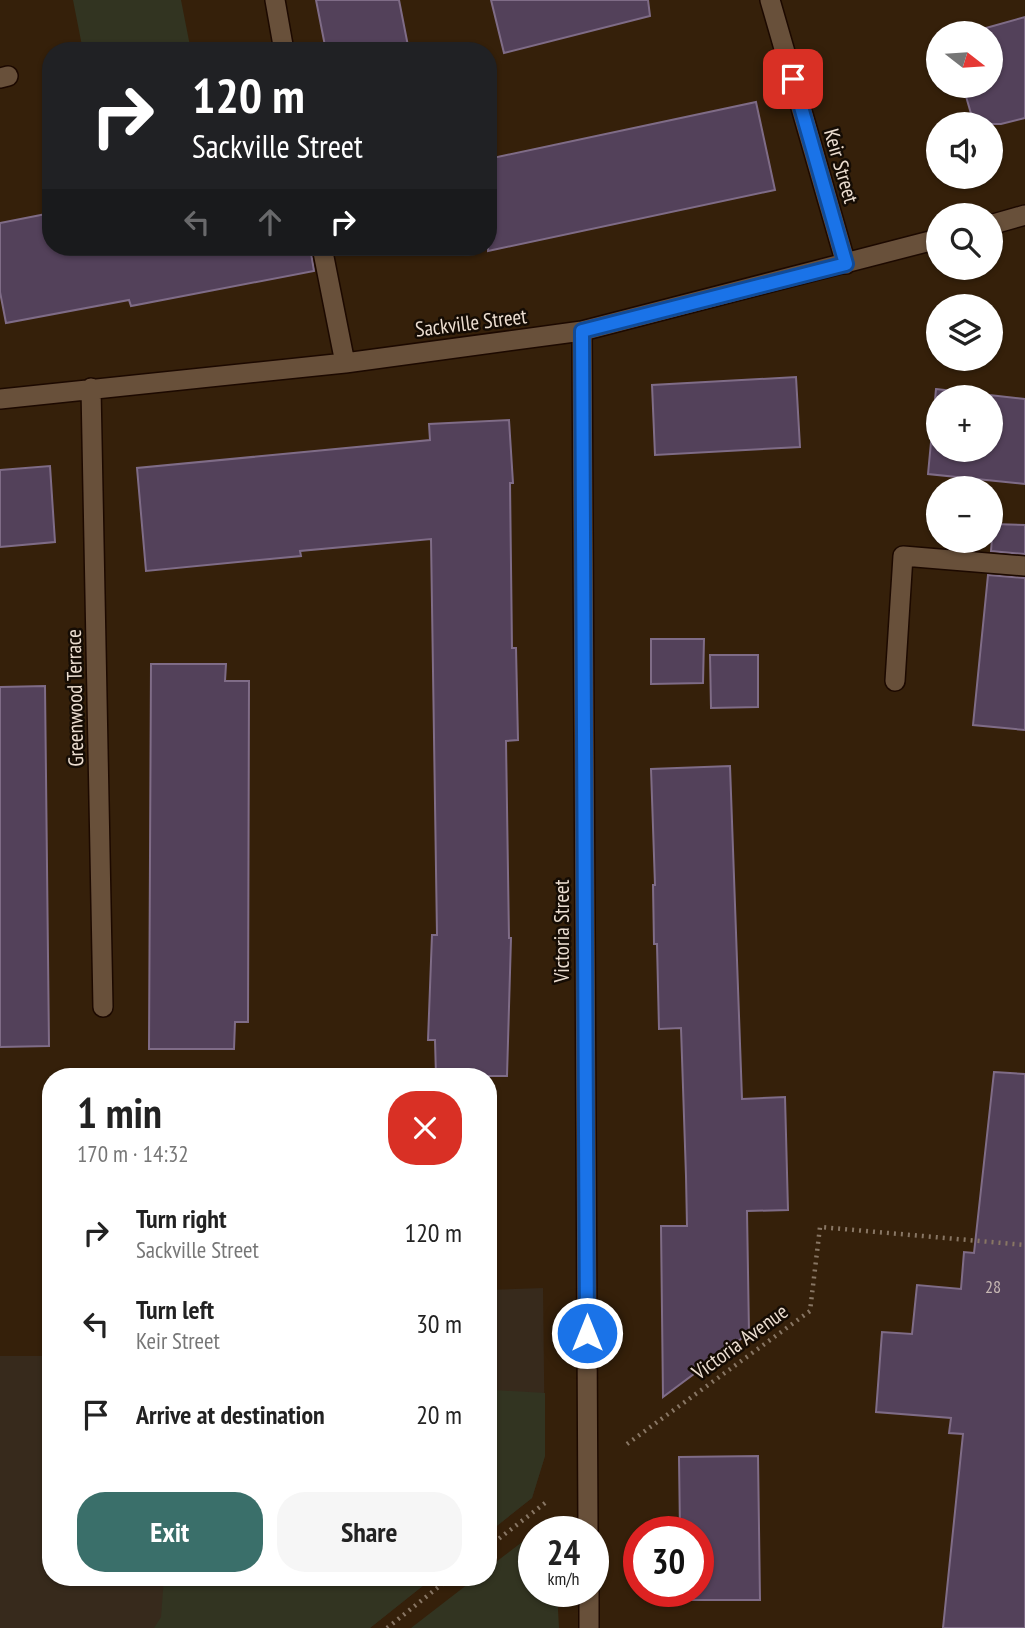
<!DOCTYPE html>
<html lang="en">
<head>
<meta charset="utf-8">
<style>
  body { margin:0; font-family:"PT Sans Narrow",sans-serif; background:#f6f6f6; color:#222; height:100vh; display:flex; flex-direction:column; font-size:26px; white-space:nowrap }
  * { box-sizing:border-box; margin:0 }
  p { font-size:23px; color:#767676 }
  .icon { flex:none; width:38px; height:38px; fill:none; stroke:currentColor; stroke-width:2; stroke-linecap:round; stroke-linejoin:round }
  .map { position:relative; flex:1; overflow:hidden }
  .details { position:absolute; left:42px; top:1068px; width:455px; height:518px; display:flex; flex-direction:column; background:#fff; border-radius:28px; box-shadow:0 2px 5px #0004 }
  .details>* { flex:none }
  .banner { position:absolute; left:42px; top:42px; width:455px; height:214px; border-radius:28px; box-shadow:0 2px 5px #0004; background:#202124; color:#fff; overflow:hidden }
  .needle { width:46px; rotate:107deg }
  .fabs { position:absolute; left:926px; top:21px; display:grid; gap:14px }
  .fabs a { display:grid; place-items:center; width:77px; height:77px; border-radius:50%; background:#fff; box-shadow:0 2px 5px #0004; font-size:35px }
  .speed { position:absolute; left:518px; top:1516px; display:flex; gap:14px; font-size:35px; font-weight:700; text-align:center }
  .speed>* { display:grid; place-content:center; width:91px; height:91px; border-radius:50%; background:#fff; box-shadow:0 2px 5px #0004; line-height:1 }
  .speed small { font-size:18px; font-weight:400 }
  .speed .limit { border:10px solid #d22; background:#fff; color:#111 }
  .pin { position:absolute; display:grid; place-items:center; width:60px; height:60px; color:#fff; margin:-30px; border-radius:14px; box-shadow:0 4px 10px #0006 }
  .me { position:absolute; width:77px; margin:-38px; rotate:0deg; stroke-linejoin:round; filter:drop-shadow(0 0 5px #0008) }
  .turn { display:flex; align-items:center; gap:24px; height:147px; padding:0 35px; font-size:32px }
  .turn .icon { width:91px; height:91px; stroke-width:2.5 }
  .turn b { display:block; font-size:49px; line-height:60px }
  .lanes { display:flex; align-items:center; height:66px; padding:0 35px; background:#0003; justify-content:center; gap:35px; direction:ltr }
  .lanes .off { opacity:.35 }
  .round { display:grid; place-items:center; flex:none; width:74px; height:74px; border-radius:28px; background:#f6f6f6 }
  .headline { display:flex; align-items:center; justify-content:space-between; height:119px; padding:0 35px }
  h1 { font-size:42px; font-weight:600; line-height:52px }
  .primary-button { display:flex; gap:14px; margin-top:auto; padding:14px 35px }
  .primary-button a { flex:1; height:80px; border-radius:28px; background:#3a6f6a; color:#fff; font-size:28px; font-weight:600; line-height:80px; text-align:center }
  .primary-button a+a { background:#f6f6f6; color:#222 }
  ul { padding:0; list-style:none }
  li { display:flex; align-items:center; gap:21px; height:91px; padding:0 35px }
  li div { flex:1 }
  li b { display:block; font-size:26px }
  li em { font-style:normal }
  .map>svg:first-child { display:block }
  .commercial { fill:#372a1c }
  .green { fill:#323421 }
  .building { fill:#53415a; stroke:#7f6c87; stroke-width:2; fill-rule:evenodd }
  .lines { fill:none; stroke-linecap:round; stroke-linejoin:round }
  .service-casing { stroke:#1c0900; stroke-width:22 }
  .minor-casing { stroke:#1c0900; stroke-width:22 }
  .path { stroke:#887664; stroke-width:4.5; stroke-dasharray:2 5; stroke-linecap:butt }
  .service { stroke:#68503a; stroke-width:19 }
  .minor { stroke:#68503a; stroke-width:19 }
  .route-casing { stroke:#114b97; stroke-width:18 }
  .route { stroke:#1a73e8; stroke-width:12 }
  .labels { text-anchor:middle; stroke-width:5; stroke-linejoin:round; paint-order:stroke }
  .number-label { font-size:18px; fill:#c6b7b3 }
  .street-label { font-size:21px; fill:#ecded1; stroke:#150c04 }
</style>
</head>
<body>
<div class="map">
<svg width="1025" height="1628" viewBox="0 0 1025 1628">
  <rect width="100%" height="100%" fill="#35200a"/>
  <path class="commercial" d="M543,1288L545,1456L532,1498L488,1533V1290Z
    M0,1356H51V1577H434L370,1628H0Z"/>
  <path class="green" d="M73,0H181L191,51H83Z
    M493,1390L545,1393V1456L532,1498L488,1533V1461L495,1460Z
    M534,1533V1591H557L559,1628H411L477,1577H488V1568Z
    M164,1577H434L370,1628H154L161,1617Z"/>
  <path class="building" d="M316,0H399L409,51H326Z
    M491,0H648L650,16L504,53Z
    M1025,17V118L1001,124H974L963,86H990V33H968Z
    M756,102L775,190L488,251V159Z
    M51,213V247H310L314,271L131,306L129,300L6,323L0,292V223Z
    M796,377L800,447L655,455L652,385Z
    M936,389L1025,399V484L928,474ZM938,397H990V450H938Z
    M509,420L513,483H510L512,648H516L518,740L506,741L509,938H511L507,1076H436L435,1040H428L432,935H437L431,539L300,551L301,556L146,571L137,468L430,440L429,424Z
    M50,466L55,542L0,547V470Z
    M993,524L1025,525V554L991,551Z
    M988,575L1025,578V730L973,725Z
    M651,639H704L703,683L651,684Z
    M710,655H758V707L711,708Z
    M151,664H226L225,681H249L248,1022H235L234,1049H149Z
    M45,686L49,1046L0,1047V687Z
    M730,766L742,1099L785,1097L788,1210L747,1211L749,1333L663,1397L661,1226H687L686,1176L681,1028L659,1029L657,944H654L653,885H655L651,769Z
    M994,1072L1025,1074V1628H943L963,1434L949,1433L951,1418L876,1412L882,1332L912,1334L917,1285L961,1289L964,1252L974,1253Z
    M758,1456L760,1600H680V1591H698V1531H680L679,1457Z"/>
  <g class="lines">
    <g class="service-casing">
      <path id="service" d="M895,681L903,556L1025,566"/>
    </g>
    <g class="minor-casing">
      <path id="minor" d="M275,0L284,51
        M770,0L846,264
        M0,78L8,76
        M990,225L1025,215
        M322,247L345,363
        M582,331L588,1531
        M91,388L103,1007
        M0,399L345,363L582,331L938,239
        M589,1591V1628"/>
    </g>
    <path class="path" d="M627,1444L810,1311L820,1227L1025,1245
      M488,1547L549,1500
      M387,1628L451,1577"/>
    <use href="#service" class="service"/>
    <use href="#minor" class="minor"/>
  </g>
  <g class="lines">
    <g class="route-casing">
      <path id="route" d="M587,1333L582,331L846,264L793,79"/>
    </g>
    <use href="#route" class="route"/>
  </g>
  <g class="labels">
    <g class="number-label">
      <text x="993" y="1293">28</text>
    </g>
    <g class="street-label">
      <text transform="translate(841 166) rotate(74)" y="7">Keir Street</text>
      <text transform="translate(471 323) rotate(-7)" y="7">Sackville Street</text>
      <text transform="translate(75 698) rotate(-91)" y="7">Greenwood Terrace</text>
      <text transform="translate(562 931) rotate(-90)" y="7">Victoria Street</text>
      <text transform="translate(740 1342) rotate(-36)" y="7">Victoria Avenue</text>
    </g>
  </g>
</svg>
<div class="fabs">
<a><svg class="needle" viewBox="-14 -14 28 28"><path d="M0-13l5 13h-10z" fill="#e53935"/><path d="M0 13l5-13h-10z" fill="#767676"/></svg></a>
<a><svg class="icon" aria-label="sound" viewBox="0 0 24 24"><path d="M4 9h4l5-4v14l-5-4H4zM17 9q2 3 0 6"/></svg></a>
<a><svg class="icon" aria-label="search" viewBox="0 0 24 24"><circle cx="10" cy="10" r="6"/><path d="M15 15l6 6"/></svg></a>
<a><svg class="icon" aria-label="layers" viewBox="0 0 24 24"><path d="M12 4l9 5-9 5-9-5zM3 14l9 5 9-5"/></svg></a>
<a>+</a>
<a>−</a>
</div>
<div class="speed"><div>24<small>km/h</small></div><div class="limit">30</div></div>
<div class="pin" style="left:793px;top:79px;background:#d93025"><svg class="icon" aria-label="arrive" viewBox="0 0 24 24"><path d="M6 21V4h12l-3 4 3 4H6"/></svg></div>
<svg class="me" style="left:587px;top:1333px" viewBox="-20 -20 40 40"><circle r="17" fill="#1a73e8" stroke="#fff" stroke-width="3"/><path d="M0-11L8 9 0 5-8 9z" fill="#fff"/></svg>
<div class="banner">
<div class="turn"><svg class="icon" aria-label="right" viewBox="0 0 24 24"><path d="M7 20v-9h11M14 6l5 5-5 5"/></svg><div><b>120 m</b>Sackville Street</div></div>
<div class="lanes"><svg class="icon off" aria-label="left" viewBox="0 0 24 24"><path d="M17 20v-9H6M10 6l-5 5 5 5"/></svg><svg class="icon off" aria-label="ahead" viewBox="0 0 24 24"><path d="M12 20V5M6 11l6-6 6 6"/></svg><svg class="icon" aria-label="right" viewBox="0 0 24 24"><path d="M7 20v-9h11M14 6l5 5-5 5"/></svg></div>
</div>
<section class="details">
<div class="headline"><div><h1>1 min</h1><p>170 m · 14:32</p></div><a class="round" style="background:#d93025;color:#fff"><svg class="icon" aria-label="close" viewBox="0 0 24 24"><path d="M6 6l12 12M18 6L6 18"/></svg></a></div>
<ul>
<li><svg class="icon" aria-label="right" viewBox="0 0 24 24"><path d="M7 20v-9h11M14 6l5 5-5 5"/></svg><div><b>Turn right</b><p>Sackville Street</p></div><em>120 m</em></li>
<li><svg class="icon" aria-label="left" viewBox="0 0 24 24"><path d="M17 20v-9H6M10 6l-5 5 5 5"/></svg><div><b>Turn left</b><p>Keir Street</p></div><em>30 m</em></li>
<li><svg class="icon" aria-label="arrive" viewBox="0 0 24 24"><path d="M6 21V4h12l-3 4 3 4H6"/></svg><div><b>Arrive at destination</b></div><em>20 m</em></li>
</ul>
<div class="primary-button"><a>Exit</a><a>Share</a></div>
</section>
</div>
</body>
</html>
